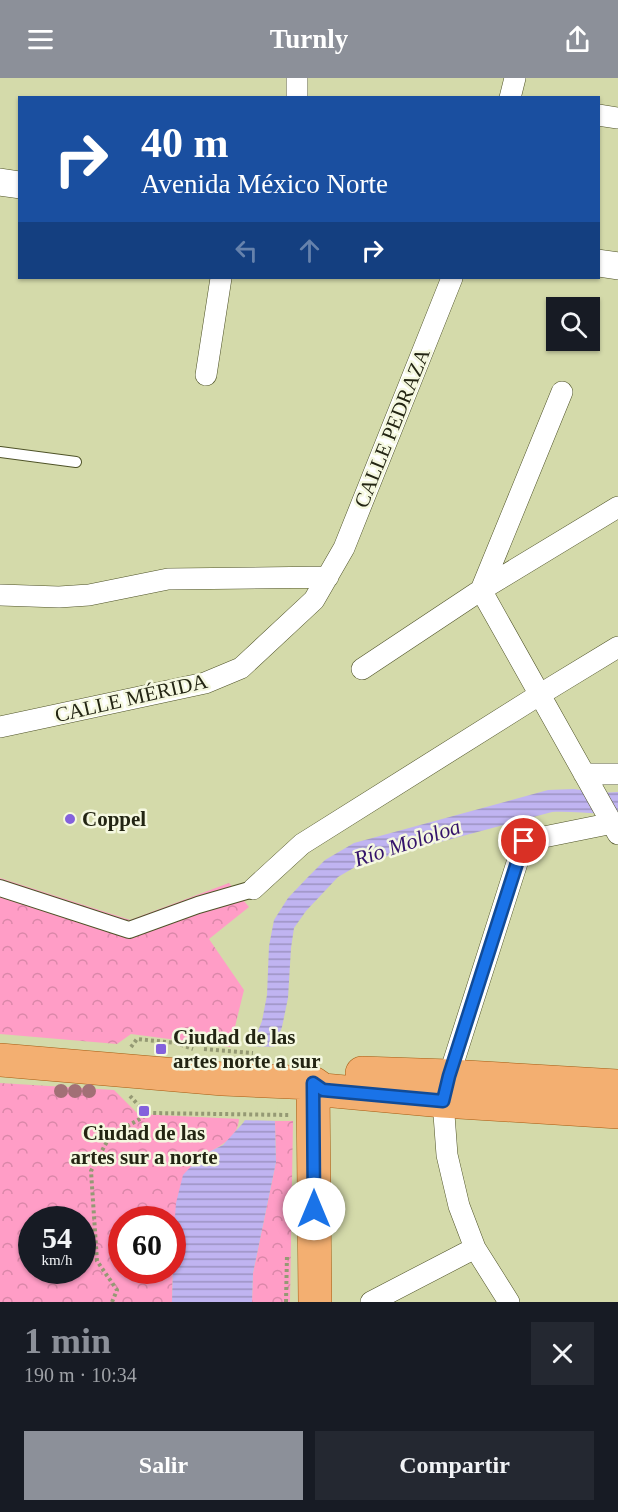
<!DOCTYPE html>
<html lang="es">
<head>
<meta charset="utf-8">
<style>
  body { margin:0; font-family:Georgia,serif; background:#242831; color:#f1f3f6; height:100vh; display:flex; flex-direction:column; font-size:22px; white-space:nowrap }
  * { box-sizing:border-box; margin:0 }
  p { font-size:20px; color:#9ea1a6 }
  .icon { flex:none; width:33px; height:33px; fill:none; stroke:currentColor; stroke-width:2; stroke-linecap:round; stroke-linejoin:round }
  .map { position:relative; height:1224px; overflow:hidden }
  .drawer { display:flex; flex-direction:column; background:#171b24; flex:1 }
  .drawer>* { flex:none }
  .hud { position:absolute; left:18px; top:18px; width:582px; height:183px; border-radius:0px; box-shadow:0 2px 4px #0004; background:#1a4fa0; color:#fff; overflow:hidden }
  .tools { position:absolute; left:546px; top:219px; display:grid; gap:12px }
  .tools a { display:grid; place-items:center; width:54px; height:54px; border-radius:0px; background:#171b24; box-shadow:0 2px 4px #0004; font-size:30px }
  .speed { position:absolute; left:18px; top:1128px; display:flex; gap:12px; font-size:30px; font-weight:700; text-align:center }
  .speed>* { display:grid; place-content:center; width:78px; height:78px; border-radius:50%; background:#171b24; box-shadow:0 2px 4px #0004; line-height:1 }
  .speed small { font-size:15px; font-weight:400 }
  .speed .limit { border:9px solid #d22; background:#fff; color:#111 }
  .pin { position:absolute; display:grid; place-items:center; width:51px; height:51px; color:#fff; margin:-26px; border:3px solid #fff; border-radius:50%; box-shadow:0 2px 6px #0007 }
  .me { position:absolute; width:66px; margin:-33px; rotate:0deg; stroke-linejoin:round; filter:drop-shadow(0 0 4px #0008) }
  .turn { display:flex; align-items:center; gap:21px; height:126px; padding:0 24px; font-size:27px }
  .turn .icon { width:78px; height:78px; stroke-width:2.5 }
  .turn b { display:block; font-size:42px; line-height:51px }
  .lanes { display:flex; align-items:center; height:57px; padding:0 24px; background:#0003; justify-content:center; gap:30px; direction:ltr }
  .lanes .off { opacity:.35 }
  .round { display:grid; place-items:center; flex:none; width:63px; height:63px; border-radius:0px; background:#242831 }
  .overview { display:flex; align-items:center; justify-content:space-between; height:102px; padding:0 24px }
  h1 { font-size:36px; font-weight:700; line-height:45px; color:#8c9099 }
  .action { display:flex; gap:12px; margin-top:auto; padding:12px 24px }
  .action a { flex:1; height:69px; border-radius:0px; background:#8c9099; color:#fff; font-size:24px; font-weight:700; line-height:69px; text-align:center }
  .action a+a { background:#242831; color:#f1f3f6 }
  header { display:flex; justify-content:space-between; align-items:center; height:78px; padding:0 24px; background:#8c9099; color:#fff; font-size:27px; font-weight:700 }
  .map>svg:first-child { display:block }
  .forest { fill:url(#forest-crowns); fill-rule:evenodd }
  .water { fill:url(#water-rules) }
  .pier { fill:#d4daaa }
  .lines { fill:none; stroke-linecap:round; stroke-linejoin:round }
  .service-casing { stroke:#4e5227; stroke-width:12 }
  .pedestrian-casing { stroke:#4e5227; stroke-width:18 }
  .minor-casing { stroke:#4e5227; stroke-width:22 }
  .tertiary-casing { stroke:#4e5227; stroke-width:28 }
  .primary-casing { stroke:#a55c12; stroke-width:34 }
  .path { stroke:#959974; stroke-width:4; stroke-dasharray:3 3; stroke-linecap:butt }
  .service { stroke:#fff; stroke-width:10 }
  .pedestrian { stroke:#fff; stroke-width:16 }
  .minor { stroke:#fff; stroke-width:21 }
  .tertiary { stroke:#fff; stroke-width:27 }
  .primary { stroke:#f3af71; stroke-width:33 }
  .tree { fill:#a27076 }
  .route-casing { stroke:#114b97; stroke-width:15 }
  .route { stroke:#1a73e8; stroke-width:10 }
  .poi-dot { fill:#8461dc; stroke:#f5f8e0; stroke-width:2 }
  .labels { text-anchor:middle; stroke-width:5; stroke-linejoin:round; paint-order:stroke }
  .street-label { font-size:21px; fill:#232513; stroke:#f5f8e0 }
  .poi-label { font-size:21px; font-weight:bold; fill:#232513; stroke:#f5f8e0; text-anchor:start }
  .water-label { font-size:22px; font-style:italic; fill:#34136b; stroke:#f5f8e0 }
</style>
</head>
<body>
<header><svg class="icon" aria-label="menu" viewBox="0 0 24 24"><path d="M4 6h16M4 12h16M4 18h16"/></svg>Turnly<svg class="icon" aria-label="share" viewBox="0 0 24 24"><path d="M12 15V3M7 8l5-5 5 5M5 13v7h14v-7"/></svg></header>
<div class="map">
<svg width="618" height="1224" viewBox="0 0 618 1224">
  <defs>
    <pattern id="forest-crowns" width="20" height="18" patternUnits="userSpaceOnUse" patternTransform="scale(1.5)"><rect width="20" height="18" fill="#ff9dc6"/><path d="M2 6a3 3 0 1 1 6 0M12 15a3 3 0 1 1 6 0" fill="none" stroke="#da87a9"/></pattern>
    <pattern id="water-rules" width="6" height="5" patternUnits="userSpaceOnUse" patternTransform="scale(1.5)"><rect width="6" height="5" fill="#c0b4f1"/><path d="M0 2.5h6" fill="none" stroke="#9c92c2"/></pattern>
  </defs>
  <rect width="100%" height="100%" fill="#d4daaa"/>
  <path class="forest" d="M0,800L130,842L229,805L249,829L209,861L244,912L230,969L131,956L117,966L0,956Z
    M0,1005L114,1012L138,1036L239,1041C238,1061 217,1070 201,1078L174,1152L172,1224H0ZM32,1142H82V1192H32ZM122,1142H172V1192H122Z
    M275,1043H293L290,1224H252L253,1195L276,1084Z"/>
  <path class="water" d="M574,711L600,715L618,714V735C596,737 574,733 552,734L362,785L338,799L306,833L294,850L291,870L288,920L282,949L273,972L276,1084L253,1195L252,1224H172L174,1152L176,1125L183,1097L201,1078L223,1067L243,1045L257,1024L251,998L252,968L262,943L267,917L269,868L274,842L288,820L307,800L325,782L354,765L548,712Z"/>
  <path class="pier" d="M249,968L278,969L276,995L278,1043L242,1042L254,1024L248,998Z"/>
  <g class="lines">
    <g class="service-casing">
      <path id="service" d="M0,374L76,384"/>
    </g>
    <g class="pedestrian-casing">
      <path id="pedestrian" d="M0,810L129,852L198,827L253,811"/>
    </g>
    <g class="minor-casing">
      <path id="minor" d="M297,20V0
        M510,20L515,0
        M598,37L618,40
        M206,297L221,200
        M562,314L481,512L618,756
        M0,517L59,519L89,517L168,501L328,499
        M362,591L481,512L618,429
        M0,649L205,605L241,590L314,522L344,470L452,200
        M584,696H618
        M253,811L302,766L539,617L618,569
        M371,1224L475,1170
        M509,1224L475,1170L459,1128L447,1077L443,1023L449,998L524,763L613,745"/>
    </g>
    <g class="tertiary-casing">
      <path id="tertiary" d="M0,104L20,107
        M598,185L618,188"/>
    </g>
    <g class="primary-casing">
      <path id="primary" d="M0,982L223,1001L313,1005L323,1012L443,1023L618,1034
        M362,995L449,998L618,1008
        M313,1005L315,1224"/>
    </g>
    <path class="path" d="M131,969L137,961L176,965L193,971
      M204,971L253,975
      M130,1018L144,1033L151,1035L290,1037
      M112,1224L117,1212L97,1183L91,1093L110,1058L150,1035
      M286,1224L287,1177"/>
    <use href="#service" class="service"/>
    <use href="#pedestrian" class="pedestrian"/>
    <use href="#minor" class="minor"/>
    <use href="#tertiary" class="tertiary"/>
    <use href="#primary" class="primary"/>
  </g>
  <g class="tree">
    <circle cx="61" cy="1013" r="7"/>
    <circle cx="75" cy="1013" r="7"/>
    <circle cx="89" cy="1013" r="7"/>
  </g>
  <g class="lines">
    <g class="route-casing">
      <path id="route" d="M314,1131L313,1005L323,1012L443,1023L449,998L524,763"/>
    </g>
    <use href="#route" class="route"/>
  </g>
  <g class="poi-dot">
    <circle cx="70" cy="741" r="6"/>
    <rect x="155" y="965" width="12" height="12" rx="3"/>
    <rect x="138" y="1027" width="12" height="12" rx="3"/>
  </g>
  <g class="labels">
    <g class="street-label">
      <text transform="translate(392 350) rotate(-68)" y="7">CALLE PEDRAZA</text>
      <text transform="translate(131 620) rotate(-13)" y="7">CALLE MÉRIDA</text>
    </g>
    <g class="poi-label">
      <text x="82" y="748">Coppel</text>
      <text x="173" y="966">Ciudad de las<tspan x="173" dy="24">artes norte a sur</tspan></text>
      <text x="144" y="1062" text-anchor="middle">Ciudad de las<tspan x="144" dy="24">artes sur a norte</tspan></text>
    </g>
    <g class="water-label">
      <text transform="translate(407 764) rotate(-18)" y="8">Río Mololoa</text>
    </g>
  </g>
</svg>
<div class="tools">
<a><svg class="icon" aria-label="search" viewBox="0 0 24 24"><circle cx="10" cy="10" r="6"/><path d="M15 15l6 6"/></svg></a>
</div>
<div class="speed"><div>54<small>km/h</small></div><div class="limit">60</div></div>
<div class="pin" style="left:524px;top:763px;background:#d93025"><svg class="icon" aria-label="arrive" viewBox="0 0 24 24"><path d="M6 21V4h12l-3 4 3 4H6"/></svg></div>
<svg class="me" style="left:314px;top:1131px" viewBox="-20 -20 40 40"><circle r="19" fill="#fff"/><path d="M0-13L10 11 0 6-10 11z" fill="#1a73e8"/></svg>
<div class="hud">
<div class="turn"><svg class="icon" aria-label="right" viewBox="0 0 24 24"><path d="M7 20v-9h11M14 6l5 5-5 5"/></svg><div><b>40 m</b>Avenida México Norte</div></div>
<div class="lanes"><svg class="icon off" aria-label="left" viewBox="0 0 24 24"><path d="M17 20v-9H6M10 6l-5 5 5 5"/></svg><svg class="icon off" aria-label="ahead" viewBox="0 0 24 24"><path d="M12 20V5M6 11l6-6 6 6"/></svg><svg class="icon" aria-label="right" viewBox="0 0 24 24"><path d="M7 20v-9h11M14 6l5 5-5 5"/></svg></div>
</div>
</div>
<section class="drawer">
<div class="overview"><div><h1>1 min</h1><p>190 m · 10:34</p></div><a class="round"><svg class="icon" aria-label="close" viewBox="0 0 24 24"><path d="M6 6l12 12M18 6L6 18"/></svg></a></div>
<div class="action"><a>Salir</a><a>Compartir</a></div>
</section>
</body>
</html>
